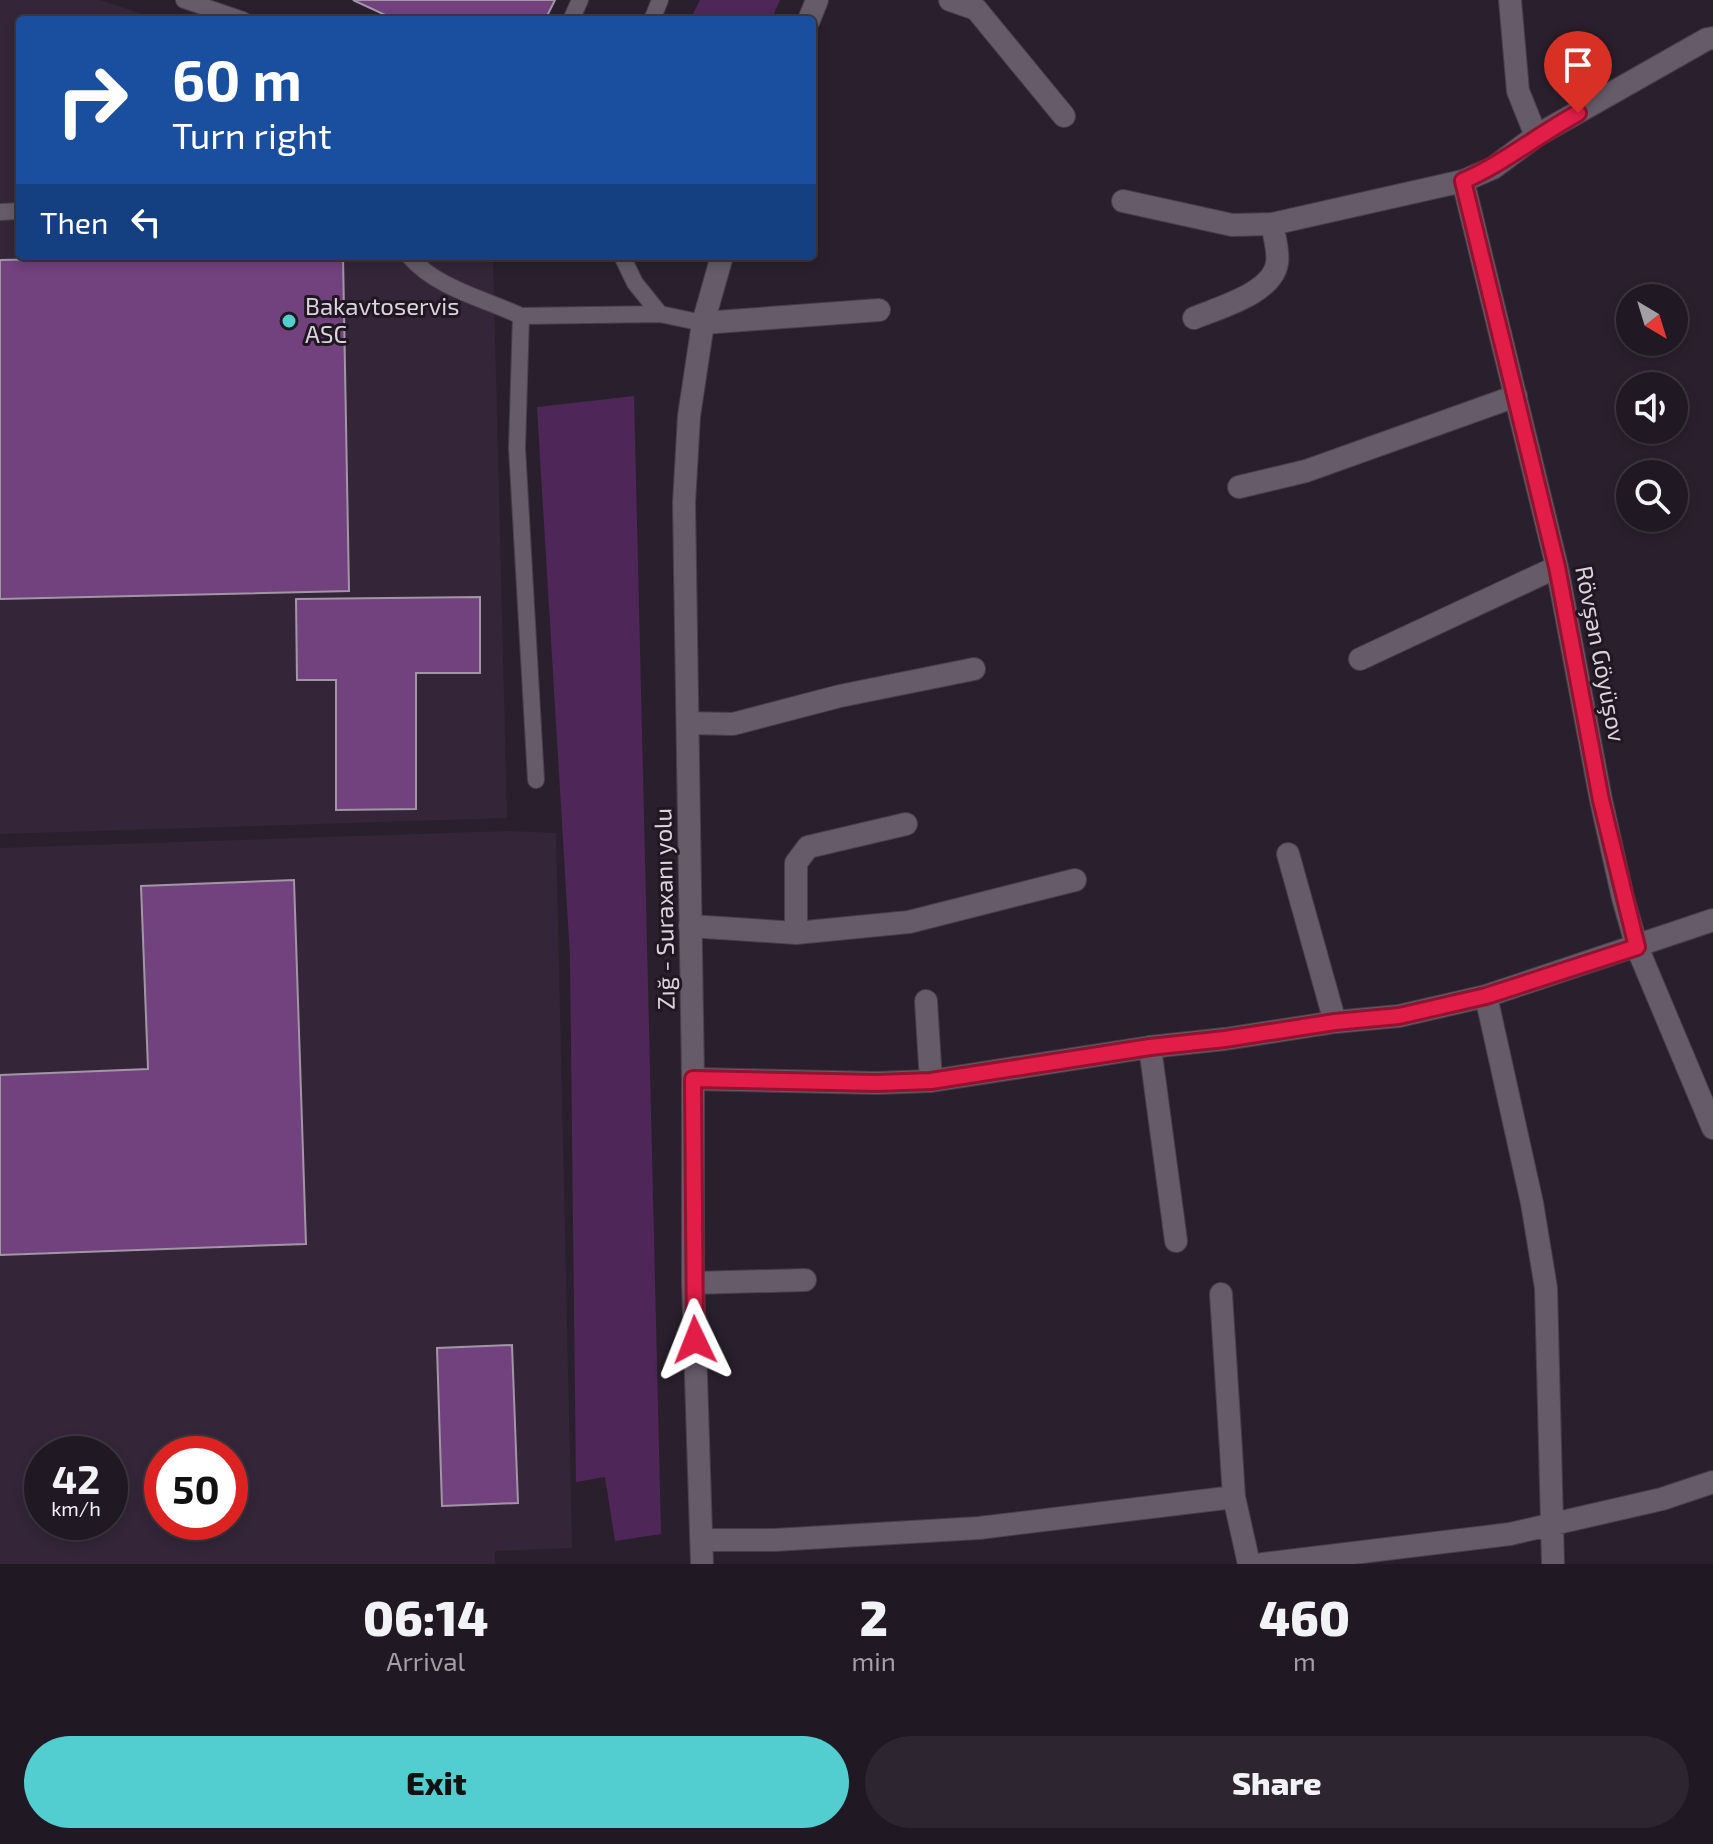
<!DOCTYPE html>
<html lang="en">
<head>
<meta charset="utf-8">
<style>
  body { margin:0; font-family:"Exo 2",sans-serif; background:#2d252f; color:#f1f3f6; height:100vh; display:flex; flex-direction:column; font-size:30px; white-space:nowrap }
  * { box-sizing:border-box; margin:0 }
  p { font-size:26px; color:#a2a0a5 }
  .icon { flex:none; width:44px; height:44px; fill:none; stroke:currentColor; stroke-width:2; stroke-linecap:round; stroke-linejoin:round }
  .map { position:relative; height:1564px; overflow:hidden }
  .sheet { display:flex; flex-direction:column; background:#201822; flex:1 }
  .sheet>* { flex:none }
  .hud { position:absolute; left:16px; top:16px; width:800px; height:244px; border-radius:8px; box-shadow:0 4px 12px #0003,0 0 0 2px #3d3740; background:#1a4fa0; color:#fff; overflow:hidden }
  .needle { width:52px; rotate:142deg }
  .buttons { position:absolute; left:1616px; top:284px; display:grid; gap:16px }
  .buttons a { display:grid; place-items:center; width:72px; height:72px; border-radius:50%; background:#201822; box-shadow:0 4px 12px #0003,0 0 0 2px #3d3740; font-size:40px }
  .speed { position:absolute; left:24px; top:1436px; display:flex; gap:16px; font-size:40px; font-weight:700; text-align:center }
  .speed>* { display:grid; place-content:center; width:104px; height:104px; border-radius:50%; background:#201822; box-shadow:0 4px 12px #0003,0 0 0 2px #3d3740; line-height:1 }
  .speed small { font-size:20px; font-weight:400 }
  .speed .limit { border:12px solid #d22; background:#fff; color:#111 }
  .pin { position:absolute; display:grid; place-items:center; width:68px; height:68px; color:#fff; margin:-82px -34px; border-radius:50% 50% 50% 0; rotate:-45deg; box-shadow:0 0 8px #0007 }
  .pin .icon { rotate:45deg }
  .me { position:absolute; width:88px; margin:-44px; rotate:358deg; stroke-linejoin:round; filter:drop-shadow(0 0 6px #0008) }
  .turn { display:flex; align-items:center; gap:28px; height:168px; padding:0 24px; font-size:36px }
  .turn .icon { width:104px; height:104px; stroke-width:2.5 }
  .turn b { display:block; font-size:56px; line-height:68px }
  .then { display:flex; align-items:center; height:76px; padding:0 24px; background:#0003; gap:16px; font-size:30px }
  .eta { display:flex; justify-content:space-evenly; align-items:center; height:136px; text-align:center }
  .eta b { font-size:48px; font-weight:800; line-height:56px }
  .primary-button { display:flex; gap:16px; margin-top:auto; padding:16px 24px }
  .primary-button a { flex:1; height:92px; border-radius:48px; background:#52cdd0; color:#111; font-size:32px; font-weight:800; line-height:92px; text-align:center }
  .primary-button a+a { background:#2d252f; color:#f1f3f6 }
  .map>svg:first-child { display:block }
  .built { fill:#342638; fill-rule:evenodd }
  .green { fill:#4e2758 }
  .building { fill:#72427f; stroke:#a296a6; stroke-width:2 }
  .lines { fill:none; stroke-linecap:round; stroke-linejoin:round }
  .service-casing { stroke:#473f49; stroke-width:18 }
  .minor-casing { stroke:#473f49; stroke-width:24 }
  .secondary-casing { stroke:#473f49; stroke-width:24 }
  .service { stroke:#665b69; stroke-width:16 }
  .minor { stroke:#665b69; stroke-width:22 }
  .secondary { stroke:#665b69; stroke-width:22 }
  .route-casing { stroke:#92132f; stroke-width:20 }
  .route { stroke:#e11d48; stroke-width:14 }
  .poi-dot { fill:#52cdd0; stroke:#211723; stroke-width:3 }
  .labels { text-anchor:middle; stroke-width:6; stroke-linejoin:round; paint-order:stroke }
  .poi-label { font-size:24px; fill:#dad4dc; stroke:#211723; text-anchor:start }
  .street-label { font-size:24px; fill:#dad4dc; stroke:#211723 }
</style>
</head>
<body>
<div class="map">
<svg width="1713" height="1564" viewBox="0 0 1713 1564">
  <rect width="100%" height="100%" fill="#2a202d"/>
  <path class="built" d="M0,0H100L160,20H20V256H493L507,818L0,834Z
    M508,831L556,833L572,1548L495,1551V1564H0V848ZM42,1454H110V1522H42ZM162,1454H230V1522H162Z"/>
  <path class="green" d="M700,0H780L771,20H690Z
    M634,396L661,1534L615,1541L605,1477L576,1482L570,956L537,407Z"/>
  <path class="building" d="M353,0H555L545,20H396Z
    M194,256H343L349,591L0,599V260Z
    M480,597V673H416V809L336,810V680H297L296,599Z
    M294,880L306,1244L0,1255V1075L148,1069L141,886Z
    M512,1345L518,1503L442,1506L437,1348Z"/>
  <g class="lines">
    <g class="service-casing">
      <path id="service" d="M184,0L243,20
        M571,20L580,0
        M652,20L660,0
        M0,212L20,211
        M409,256C436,288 485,299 521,316
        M622,256L635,283L660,314
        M536,780L517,448L521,316L660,314L703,323"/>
    </g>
    <g class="minor-casing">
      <path id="minor" d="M950,0L976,9L1064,116
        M1510,0L1518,91L1536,136
        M1463,181L1557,567L1601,800L1623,898L1637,947L1713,1128
        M1123,201L1232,225L1272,224L1463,181L1493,168L1536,136L1707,39L1713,38
        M1194,318C1218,308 1273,293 1277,263C1279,251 1274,236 1272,224
        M703,323L879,310
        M1239,487L1306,471L1516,396
        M1360,659L1557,567
        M688,723L733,724L840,696L974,669
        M1288,854L1335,1022
        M690,926L796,933L909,922L1075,880
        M796,933V863L808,847L906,824
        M1486,996L1532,1203L1546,1288L1553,1564
        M926,1001L931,1081
        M1150,1047L1176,1241
        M693,1079L877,1083L931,1081L1150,1047L1225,1039L1335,1022L1399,1016L1486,996L1713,920
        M693,1283L805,1280
        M1221,1294L1234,1497L1249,1564
        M702,1540H774L979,1528L1234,1497
        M1263,1564L1510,1534L1662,1499L1713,1482"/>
    </g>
    <g class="secondary-casing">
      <path id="secondary" d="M809,20L817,0
        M702,1564L693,1283V1079L684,503L689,416L703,323L722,256"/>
    </g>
    <use href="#service" class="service"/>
    <use href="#minor" class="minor"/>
    <use href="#secondary" class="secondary"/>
  </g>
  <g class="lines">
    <g class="route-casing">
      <path id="route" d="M695,1340L693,1079L877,1083L931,1081L1150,1047L1225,1039L1335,1022L1399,1016L1486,996L1637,947L1601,800L1557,567L1463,181C1504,163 1538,135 1578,113"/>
    </g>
    <use href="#route" class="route"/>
  </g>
  <circle class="poi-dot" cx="289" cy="321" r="8"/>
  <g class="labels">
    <g class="poi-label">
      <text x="305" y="315">Bakavtoservis<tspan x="305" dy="28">ASC</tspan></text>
    </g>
    <g class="street-label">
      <text transform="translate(1600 654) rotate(79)" y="8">Rövşən Göyüşov</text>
      <text transform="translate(665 909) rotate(-91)" y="8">Zığ - Suraxanı yolu</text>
    </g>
  </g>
</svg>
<div class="buttons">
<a><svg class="needle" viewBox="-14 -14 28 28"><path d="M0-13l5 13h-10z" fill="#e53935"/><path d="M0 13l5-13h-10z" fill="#a2a0a5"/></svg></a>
<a><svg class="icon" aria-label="sound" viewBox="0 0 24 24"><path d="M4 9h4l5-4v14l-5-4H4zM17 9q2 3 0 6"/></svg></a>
<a><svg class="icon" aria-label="search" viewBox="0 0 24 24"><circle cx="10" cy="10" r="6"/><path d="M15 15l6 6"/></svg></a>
</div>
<div class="speed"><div>42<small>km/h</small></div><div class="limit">50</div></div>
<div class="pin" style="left:1578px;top:113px;background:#d93025"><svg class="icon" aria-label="arrive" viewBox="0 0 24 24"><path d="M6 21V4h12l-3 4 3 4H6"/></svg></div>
<svg class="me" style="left:695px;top:1340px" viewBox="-20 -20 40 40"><path d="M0-17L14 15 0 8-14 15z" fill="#e11d48" stroke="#fff" stroke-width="4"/></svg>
<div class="hud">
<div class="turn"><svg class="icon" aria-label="right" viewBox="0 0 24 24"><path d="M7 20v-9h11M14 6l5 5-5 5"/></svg><div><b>60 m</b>Turn right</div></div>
<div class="then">Then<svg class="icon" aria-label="left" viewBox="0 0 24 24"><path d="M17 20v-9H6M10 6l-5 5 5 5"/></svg></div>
</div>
</div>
<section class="sheet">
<div class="eta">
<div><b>06:14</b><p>Arrival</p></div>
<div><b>2</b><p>min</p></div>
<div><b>460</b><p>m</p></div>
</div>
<div class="primary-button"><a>Exit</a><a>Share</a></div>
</section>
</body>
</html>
